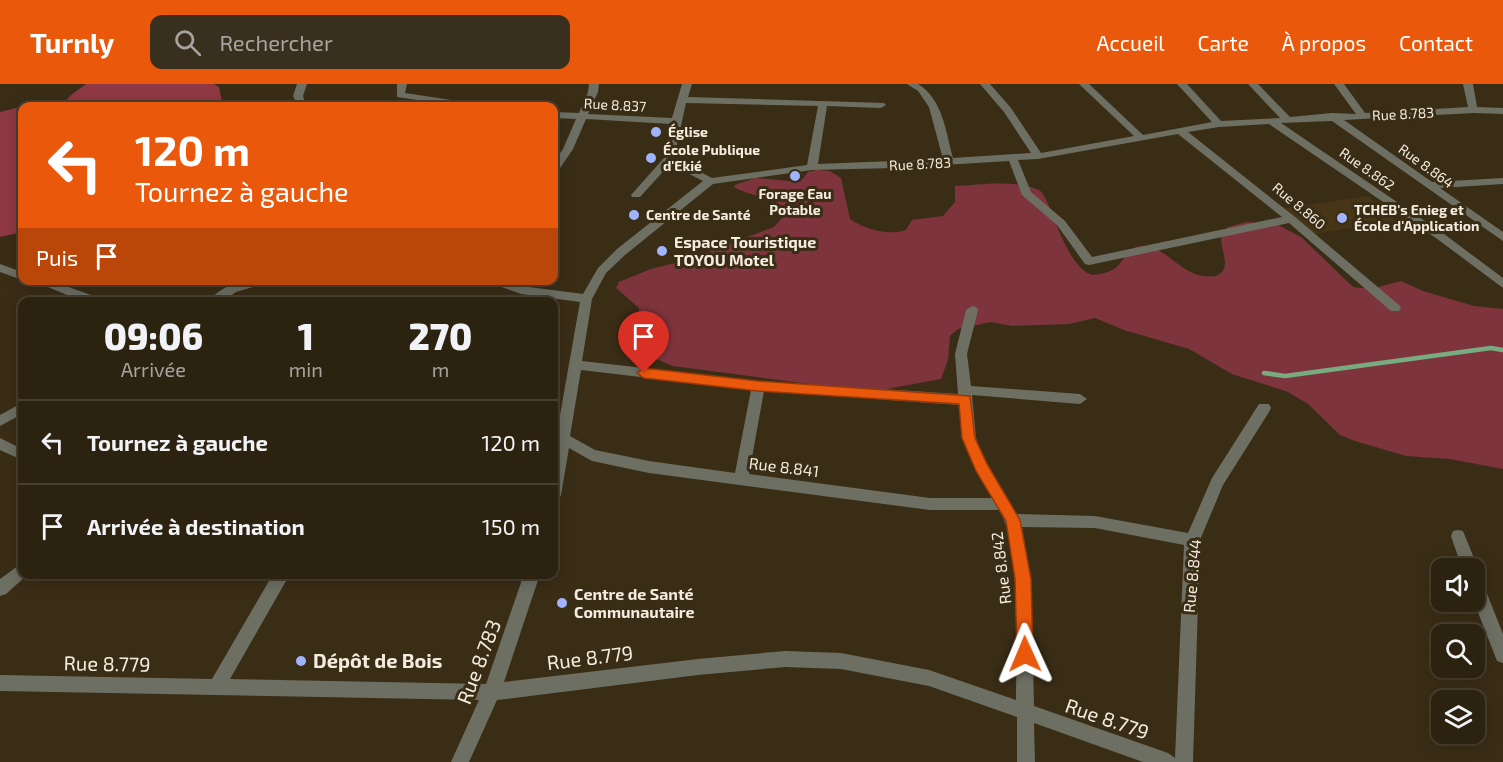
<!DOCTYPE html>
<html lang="fr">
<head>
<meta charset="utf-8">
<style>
  body { margin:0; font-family:"Exo 2",sans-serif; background:#382f1e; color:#f1f3f6; height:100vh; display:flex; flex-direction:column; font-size:22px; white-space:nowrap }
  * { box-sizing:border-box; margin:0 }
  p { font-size:20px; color:#a6a49f }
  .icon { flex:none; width:33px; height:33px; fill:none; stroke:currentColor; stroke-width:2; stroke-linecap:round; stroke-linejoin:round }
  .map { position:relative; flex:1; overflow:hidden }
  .side { position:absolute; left:18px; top:213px; width:540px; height:282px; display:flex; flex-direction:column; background:#2c2210; border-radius:12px; box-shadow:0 3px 15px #0003,0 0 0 2px #483f30 }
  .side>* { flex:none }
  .banner { position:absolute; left:18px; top:18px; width:540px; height:183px; border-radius:12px; box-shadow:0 3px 15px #0003,0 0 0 2px #483f30; background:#ea580c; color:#fff; overflow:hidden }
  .buttons { position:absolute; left:1431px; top:474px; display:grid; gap:12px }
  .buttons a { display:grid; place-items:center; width:54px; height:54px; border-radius:12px; background:#2c2210; box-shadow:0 3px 15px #0003,0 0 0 2px #483f30; font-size:30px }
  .pin { position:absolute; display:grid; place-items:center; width:51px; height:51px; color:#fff; margin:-62px -26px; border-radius:50% 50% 50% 0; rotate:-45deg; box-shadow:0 0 6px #0007 }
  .pin .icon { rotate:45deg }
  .me { position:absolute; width:66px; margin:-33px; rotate:359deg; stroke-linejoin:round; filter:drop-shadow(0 0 4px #0008) }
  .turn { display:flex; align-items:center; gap:21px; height:126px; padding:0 18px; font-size:27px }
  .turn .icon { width:78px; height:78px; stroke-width:2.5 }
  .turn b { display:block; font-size:42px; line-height:51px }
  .then { display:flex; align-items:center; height:57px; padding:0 18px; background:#0003; gap:12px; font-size:22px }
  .eta { display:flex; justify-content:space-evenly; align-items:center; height:102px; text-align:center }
  .eta b { font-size:36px; font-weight:800; line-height:42px }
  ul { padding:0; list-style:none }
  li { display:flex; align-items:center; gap:18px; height:84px; padding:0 18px; border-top:2px solid #483f30 }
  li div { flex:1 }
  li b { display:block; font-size:22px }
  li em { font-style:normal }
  header { display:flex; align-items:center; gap:36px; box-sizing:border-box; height:84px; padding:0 30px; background:#ea580c; color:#fff }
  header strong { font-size:28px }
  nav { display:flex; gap:33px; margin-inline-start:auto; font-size:21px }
  .search { width:420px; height:54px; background:#382f1e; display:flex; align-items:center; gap:15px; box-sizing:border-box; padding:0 21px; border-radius:12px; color:#a6a49f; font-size:22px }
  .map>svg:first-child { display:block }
  .built { fill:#463617 }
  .green { fill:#7e343d }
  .forest { fill:#8e3843 }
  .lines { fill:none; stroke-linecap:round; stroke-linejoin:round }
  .stream { stroke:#78ac80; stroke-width:4.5 }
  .street { fill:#6d6f63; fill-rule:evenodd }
  .route { fill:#ea580c; stroke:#983908; stroke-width:1.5 }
  .poi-dot { fill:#a1b3fd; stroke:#3a2d16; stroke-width:2 }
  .labels { text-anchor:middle; stroke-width:6; stroke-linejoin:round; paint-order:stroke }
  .far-street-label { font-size:14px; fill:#f4ecde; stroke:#3a2d16 }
  .far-poi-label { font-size:14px; font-weight:bold; fill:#f4ecde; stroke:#3a2d16; text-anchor:start }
  .poi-label { font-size:16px; font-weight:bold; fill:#f4ecde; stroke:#3a2d16; text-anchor:start }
  .street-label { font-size:16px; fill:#f4ecde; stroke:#3a2d16 }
  .near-street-label { font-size:20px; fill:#f4ecde; stroke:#3a2d16 }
  .near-poi-label { font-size:20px; font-weight:bold; fill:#f4ecde; stroke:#3a2d16; text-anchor:start }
</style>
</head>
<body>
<header>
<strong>Turnly</strong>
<div class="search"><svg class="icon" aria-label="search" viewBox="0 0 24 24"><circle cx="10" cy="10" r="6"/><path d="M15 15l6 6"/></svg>Rechercher</div>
<nav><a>Accueil</a><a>Carte</a><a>À propos</a><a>Contact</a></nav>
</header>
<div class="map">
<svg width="1503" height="678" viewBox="0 0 1503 678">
  <rect width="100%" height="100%" fill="#3a2d16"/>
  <path class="built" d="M1368,112L1396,137L1314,150L1280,122L1286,124Z"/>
  <path class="green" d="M817,86L830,87L841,94L850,135C864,145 889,152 906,146L912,136L943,132L955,118V102C980,101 1015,95 1039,106C1051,112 1063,181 1092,191C1100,190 1108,189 1114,185C1124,178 1129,161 1143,162C1170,163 1182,197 1216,192C1235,184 1217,163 1222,148L1228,143L1247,138L1278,141L1301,153L1353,203L1371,205L1401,197L1423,207L1474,222L1503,225V385L1450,375L1406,372L1355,357L1340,351L1308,320L1288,308L1232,290L1189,265L1124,246L1095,234L1069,240L1012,242L991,238L958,245L950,252L948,276L941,295L881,306L824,302L673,282L642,269L639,224L616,204L619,198L651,185L687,176L774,143L782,134L781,124C768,111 749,112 734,103L735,101L755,94L800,98L808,88Z"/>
  <path class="forest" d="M86,0H214L219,3L223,22H62L71,11Z
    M16,24L22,28V148L0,153V28Z"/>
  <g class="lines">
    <path class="stream" d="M1264,289L1285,292L1491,264L1503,266"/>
    <path class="street" d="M297,0H307L303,12L306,22H298L293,12Z
      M397,0H407L405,9L471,19L476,22H456L397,13Z
      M589,0H599L598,8L588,30L672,34L682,0H692L688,13L884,19L886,21L881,24L827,22L818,80L943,75L929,23L918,7L907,0H918C943,15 946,49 953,74L1031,69L1004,28L980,0H990L1011,24L1041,69L1134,52L1079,0H1089L1143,51L1212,38L1177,0H1187L1221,37L1280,34L1248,0H1258L1290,33L1332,29L1356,30L1334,0H1344L1365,29L1468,23L1463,0H1473L1477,23L1503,24V30L1473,29L1344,36L1432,98L1503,94V100L1440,104L1503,148V157L1332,37L1281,39L1444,150L1503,194V204L1436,154L1269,40L1219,43L1188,48L1295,133L1399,221L1401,224L1399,227H1391L1289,139L1089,181L1085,180L1057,141L1022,111L1009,77L894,84L812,86L713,100L625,171L606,189L592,215L582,277L758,297L958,310L955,270L966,226L972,222L976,223L978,226L967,270L971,302L1080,310L1087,315L1080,320L972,311L976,354L987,381L1017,430L1095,432L1188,449L1212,394L1259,320H1269L1271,324L1269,328L1223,401L1200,456L1193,678H1143L1034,639L1035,678H1017V633L929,602L841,585L785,583L698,591L497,616L469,678H451L479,616L0,607V591L212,595L273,490H290L230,595L486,600L524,490H540L504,598L698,575L785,567L841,569L929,586L1016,616C1016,568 1023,465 999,426H930L649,389L592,377L569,364L561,411L559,415L554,417L556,359L554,358V348H557L580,218L521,210L482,196H502L521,202L583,210L598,184L617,165L703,97L670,80L640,113H632L631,111L664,74L671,40L586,35L573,65L558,87L554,88V78L563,65L576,35L554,34V28L579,29L588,8ZM686,19L818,22L807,81L712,94L674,74ZM1178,50L1282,133L1092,173L1065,137L1031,108L1018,76L1038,75ZM581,286L751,306L735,389L649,377L595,366L570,352ZM764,307L959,321L962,354L974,383L992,414H930L749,390ZM1022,443L1095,444L1184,461L1175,674L1168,669L1034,622L1031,495Z
      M0,180L22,188V196L0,188Z
      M31,196H49L102,215L104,218H84Z
      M304,196L299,200L253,203L236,208L222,218H208C231,189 272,196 304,196Z
      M22,319V330L0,342V331Z
      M0,354L22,365V376L0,366Z
      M1458,446L1463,447L1465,452L1478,484L1475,489L1474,484H1462L1451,452L1453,447Z
      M22,479V490L27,491L6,510L0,512V495Z
      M1474,490L1480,492L1503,550V579L1497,577L1474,518Z"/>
  </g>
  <path class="route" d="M644,284L758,297L970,312L975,354L987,380L1020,436L1031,495L1033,570L1031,575L1025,578L1019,575L1017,570L1015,495L1006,437L976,387L962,354L959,320L758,307L644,294L637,289Z"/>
  <g class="poi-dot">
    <circle cx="656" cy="48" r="6"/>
    <circle cx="651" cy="74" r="6"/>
    <circle cx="795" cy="92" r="6"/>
    <circle cx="634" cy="131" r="6"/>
    <circle cx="1342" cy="134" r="6"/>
    <circle cx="662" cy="167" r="6"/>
    <circle cx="562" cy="519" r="6"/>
    <circle cx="301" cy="577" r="6"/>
  </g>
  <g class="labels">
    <g class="far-street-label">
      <text transform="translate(615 21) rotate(3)" y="5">Rue 8.837</text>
      <text transform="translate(1403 30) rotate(-3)" y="5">Rue 8.783</text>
      <text transform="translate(920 80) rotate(-3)" y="5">Rue 8.783</text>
      <text transform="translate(1426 82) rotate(36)" y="5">Rue 8.864</text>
      <text transform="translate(1367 85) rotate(35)" y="5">Rue 8.862</text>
      <text transform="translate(1299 122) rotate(40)" y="5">Rue 8.860</text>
    </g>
    <g class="far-poi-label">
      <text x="668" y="53">Église</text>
      <text x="663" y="71">École Publique<tspan x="663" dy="16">d'Ekié</tspan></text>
      <text x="795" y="115" text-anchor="middle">Forage Eau<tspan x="795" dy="16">Potable</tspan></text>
      <text x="1354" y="131">TCHEB's Enieg et<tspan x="1354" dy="16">École d'Application</tspan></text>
      <text x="646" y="136">Centre de Santé</text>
    </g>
    <g class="poi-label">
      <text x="674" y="164">Espace Touristique<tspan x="674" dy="18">TOYOU Motel</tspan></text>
      <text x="574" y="516">Centre de Santé<tspan x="574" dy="18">Communautaire</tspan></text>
    </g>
    <g class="street-label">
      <text transform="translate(784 383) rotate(7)" y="6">Rue 8.841</text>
      <text transform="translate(1001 484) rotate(-97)" y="6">Rue 8.842</text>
      <text transform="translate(1192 492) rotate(-85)" y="6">Rue 8.844</text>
    </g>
    <g class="near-street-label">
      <text transform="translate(590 574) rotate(-7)" y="7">Rue 8.779</text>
      <text transform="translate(479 578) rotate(-69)" y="7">Rue 8.783</text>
      <text transform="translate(107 580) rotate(1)" y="7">Rue 8.779</text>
      <text transform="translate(1107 635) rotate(19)" y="7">Rue 8.779</text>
    </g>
    <g class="near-poi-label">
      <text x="313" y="584">Dépôt de Bois</text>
    </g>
  </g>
</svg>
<div class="buttons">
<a><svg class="icon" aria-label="sound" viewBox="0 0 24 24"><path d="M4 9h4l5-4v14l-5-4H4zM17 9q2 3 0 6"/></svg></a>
<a><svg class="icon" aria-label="search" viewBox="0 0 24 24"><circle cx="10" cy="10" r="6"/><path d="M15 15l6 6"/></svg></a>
<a><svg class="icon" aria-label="layers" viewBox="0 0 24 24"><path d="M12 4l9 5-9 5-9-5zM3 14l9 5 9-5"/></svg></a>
</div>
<div class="pin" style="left:644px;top:289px;background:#d93025"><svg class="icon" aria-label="arrive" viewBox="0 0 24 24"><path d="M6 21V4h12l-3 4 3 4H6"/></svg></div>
<svg class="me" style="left:1025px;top:570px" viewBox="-20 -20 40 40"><path d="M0-17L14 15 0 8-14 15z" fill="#ea580c" stroke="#fff" stroke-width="4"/></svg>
<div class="banner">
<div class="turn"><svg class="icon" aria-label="left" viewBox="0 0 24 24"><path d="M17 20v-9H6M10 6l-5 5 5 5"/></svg><div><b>120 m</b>Tournez à gauche</div></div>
<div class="then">Puis<svg class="icon" aria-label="arrive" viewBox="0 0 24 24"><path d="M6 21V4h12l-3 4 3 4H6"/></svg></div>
</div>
<section class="side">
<div class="eta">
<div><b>09:06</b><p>Arrivée</p></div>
<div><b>1</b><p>min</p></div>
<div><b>270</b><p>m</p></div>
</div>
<ul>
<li><svg class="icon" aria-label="left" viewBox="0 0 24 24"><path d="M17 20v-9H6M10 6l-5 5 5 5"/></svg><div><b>Tournez à gauche</b></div><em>120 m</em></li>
<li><svg class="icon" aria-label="arrive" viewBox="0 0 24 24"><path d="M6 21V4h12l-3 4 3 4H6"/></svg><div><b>Arrivée à destination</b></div><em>150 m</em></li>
</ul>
</section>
</div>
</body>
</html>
